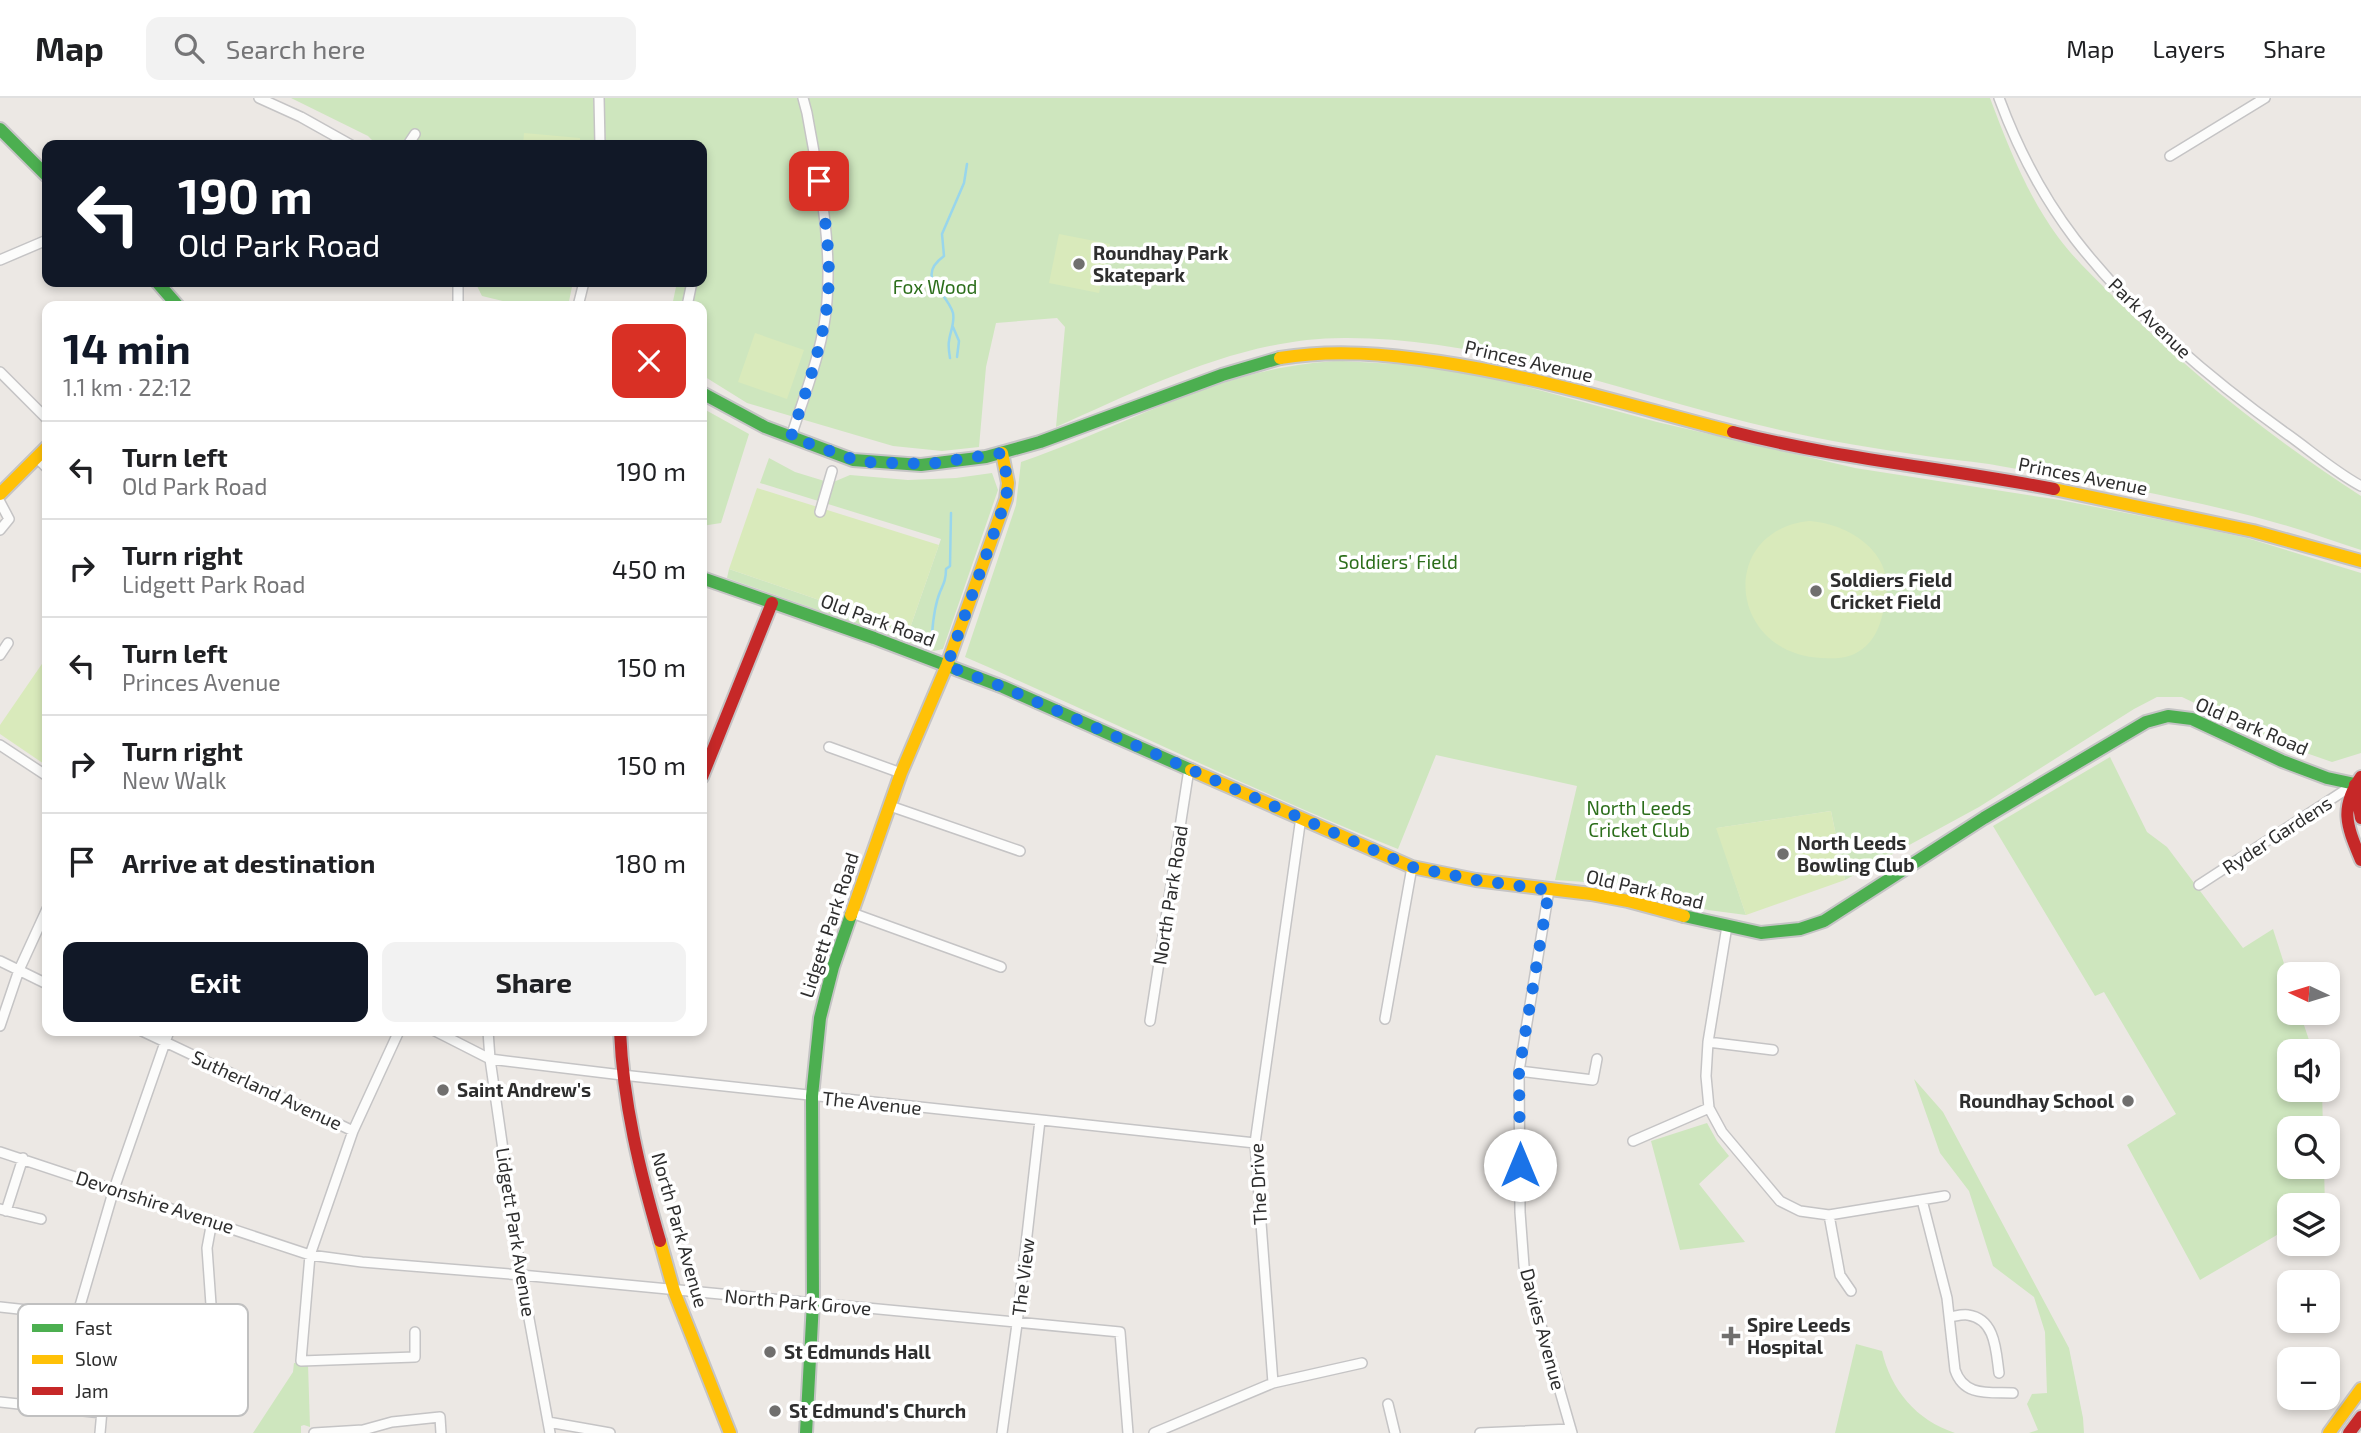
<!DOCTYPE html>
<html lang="en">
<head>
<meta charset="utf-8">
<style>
  body { margin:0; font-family:"Exo 2",sans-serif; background:#f2f2f2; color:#202124; height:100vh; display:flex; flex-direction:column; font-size:26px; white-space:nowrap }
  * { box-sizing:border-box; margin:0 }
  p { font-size:23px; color:#757577 }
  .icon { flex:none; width:38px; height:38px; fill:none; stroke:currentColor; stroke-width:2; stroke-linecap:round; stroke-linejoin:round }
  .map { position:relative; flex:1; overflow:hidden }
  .sheet { position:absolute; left:42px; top:203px; width:665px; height:735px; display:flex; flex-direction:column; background:#fff; border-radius:14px; box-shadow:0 4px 10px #0003 }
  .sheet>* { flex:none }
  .hud { position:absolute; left:42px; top:42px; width:665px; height:147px; border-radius:14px; box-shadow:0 4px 10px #0003; background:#111827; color:#fff; overflow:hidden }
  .needle { width:46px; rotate:274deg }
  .fabs { position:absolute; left:2277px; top:864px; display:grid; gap:14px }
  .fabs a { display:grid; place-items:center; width:63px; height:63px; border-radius:14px; background:#fff; box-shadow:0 4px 10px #0003; font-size:35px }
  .pin { position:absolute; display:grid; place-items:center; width:60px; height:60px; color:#fff; margin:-30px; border-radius:14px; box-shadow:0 4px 10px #0006 }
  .me { position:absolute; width:77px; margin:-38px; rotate:0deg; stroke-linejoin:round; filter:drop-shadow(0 0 5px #0008) }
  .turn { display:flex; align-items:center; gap:24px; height:147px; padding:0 21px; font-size:32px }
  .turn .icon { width:91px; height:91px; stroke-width:2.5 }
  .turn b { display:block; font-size:49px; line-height:60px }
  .round { display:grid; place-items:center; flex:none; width:74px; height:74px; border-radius:14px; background:#f2f2f2 }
  .head { display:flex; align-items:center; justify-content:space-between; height:119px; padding:0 21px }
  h1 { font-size:42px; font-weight:700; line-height:52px; color:#111827 }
  .cta { display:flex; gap:14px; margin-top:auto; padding:14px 21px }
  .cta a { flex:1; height:80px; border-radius:14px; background:#111827; color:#fff; font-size:28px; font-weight:700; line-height:80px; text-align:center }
  .cta a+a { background:#f2f2f2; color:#202124 }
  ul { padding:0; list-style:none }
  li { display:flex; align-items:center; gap:21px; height:98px; padding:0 21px; border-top:2px solid #e0e0e0 }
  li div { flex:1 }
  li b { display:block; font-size:26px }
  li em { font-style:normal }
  header { display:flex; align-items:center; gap:42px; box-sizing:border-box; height:98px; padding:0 35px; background:#fff; border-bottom:2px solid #e0e0e0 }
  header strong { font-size:33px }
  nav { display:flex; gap:38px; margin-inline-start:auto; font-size:24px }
  .search { width:490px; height:63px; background:#f2f2f2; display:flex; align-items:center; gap:18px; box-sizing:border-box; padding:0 24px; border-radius:14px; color:#757577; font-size:26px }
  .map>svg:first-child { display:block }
  .green { fill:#cee6be }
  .pitch { fill:#d9eabb }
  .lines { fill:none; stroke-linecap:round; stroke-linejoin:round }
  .stream { stroke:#99d6ec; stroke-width:2.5 }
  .street-casing { stroke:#c5c4c5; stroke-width:12 }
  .fast-casing { stroke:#c5c4c5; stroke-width:16 }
  .slow-casing { stroke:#c5c4c5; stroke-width:16 }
  .jam-casing { stroke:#c5c4c5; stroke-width:16 }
  .street { stroke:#fcfcfb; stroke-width:9 }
  .fast { stroke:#4caf50; stroke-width:12 }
  .slow { stroke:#ffc107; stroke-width:12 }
  .jam { stroke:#c62828; stroke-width:12 }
  .route { stroke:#1a73e8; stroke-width:12; stroke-dasharray:0 21.6 }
  .poi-dot { fill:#706f6e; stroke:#fff; stroke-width:2.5 }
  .labels { text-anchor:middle; stroke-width:7; stroke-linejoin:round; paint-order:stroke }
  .poi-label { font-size:19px; font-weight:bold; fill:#2e2e2e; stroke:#fff; text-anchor:start }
  .park-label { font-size:19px; fill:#2c6e1b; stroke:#fff }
  .street-label { font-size:19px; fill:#2e2e2e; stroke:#fff }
  .key { fill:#fff; stroke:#c0c0c0; stroke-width:2 }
  .key-label { font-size:19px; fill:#2e2e2e }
</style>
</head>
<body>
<header>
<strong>Map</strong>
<div class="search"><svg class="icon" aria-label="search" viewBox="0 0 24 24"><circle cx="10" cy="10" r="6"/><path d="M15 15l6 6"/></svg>Search here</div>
<nav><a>Map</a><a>Layers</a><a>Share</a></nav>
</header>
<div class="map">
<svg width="2361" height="1335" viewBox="0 0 2361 1335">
  <rect width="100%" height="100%" fill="#ece8e4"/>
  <path class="green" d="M291,0H1990C2008,48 2027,97 2058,139C2074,161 2096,181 2116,201C2190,276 2273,341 2361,398V452C2335,444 2310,434 2284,427C2191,400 2094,384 2000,368C1975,363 1950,362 1926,358C1877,351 1828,343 1780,332C1638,300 1490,239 1344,240C1242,240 1147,289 1056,329L1065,229L1057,220L996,225L986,269L979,349L942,353L893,348L747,305L702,277V208H672L677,184H702V47H377L368,38Z
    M475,184H573L568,208H524L482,198Z
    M1342,263L1412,267L1454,272L1517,286L1657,324L1855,370L2060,402L2182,426L2247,440L2361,475V655L2332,664L2283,647L2182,599H2157L2134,611L1979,709L1845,782L1831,713L1717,730L1746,817L1708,812L1630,787L1555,782L1577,688L1436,657L1398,751C1251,692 1110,622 965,559L1016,407L1021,364C1127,328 1227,266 1342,263Z
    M702,310L749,336L721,425L702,428Z
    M769,360L795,374L831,385L850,377L908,382L956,380L992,375L998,392L943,551L934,553L727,480L729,471L909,533L941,441L760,385Z
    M2110,659L2147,734L2167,749L2243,850L2273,831L2289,881V915H2300L2313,954H2289V992H2322L2323,1031H2289V1069H2324L2325,1108H2289V1130L2200,1182L2127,1047L2176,1016L2104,894L2095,898L1993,728Z
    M1914,981L1943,1014L2069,1250L2083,1320L2084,1335H2029L2038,1332L2027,1306L2032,1296L2047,1295L2045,1234L2034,1199L1993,1168L1969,1093L1940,1055Z
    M1707,1025L1717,1043L1729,1058L1699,1086L1745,1144L1680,1152L1651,1043Z
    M1856,1246L1882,1253C1891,1292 1916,1322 1955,1335H1835Z
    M294,1265L308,1266L310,1329L304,1327L301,1328V1335H253L293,1274Z"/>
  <path class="pitch" d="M524,35L580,40V47H523Z
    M1059,136L1110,146L1099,195L1049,185Z
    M755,235L804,252L787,301L738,284Z
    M757,390L939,447L909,533L729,471Z
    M1809,423C1844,425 1887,449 1887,489C1887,496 1885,503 1884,510C1881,524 1877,538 1866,548C1853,560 1840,561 1822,560C1728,556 1717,433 1809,423Z
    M46,560L47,562V668L0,636V627Z
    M1831,713L1845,782L1746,817L1716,730Z"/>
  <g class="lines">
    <path class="stream" d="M953,229L959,243L957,259
      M950,260C949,254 948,248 949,243C950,234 955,225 953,215C947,193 914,180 944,158L942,136L964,85L967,66
      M932,536C933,523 935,506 940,494C944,485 946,481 946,471L950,468L951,415"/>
    <g class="street-casing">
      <path id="street" d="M259,0L301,19L351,47
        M599,0L600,47
        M1999,0C2017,49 2043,99 2075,141C2133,216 2210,281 2287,336C2311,353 2335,374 2361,388
        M410,47L409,45L415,36
        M2170,58L2265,0
        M0,162L47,142
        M458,208V184
        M578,208L584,184
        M687,208L692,184
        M0,274L47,321
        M791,339C805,295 824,249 827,203C832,139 818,78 807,15L803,0
        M37,360L47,370
        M0,404L9,421L0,432
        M820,414L832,373
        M0,557L8,545
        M0,647L47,678
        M829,649L901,675
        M890,708L1020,753
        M2199,787L2353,687
        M1549,792L1519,973L1520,1114L1524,1168L1572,1335
        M852,815L1001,869
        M1727,828L1708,944L1706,978L1709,1010L1722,1034L1780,1103L1800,1113L1829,1117L1945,1098
        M0,863L47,886
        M1385,921L1412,769
        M1150,923L1189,671
        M0,928L19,872L47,811
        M142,933L353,1033
        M399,933L353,1033L310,1157L301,1263L415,1259V1234
        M435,933L490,961L622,977L1255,1045
        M488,933L490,961L521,1177L550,1335
        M1708,944L1773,952
        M1519,973L1593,982L1597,961
        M1633,1043L1709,1010
        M0,1054L310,1157L362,1164L521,1177L1120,1234L1128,1335
        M1922,1102L1947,1200L1955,1272C1964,1299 1989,1294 2013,1295
        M0,1111L41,1121
        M6,1113L23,1060
        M1829,1117L1840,1177L1851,1193
        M212,1123L207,1150L214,1249
        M0,1209L110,1221L100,1335
        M77,1218L114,1091L169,933
        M1950,1219C1956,1218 1963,1216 1968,1217C1996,1221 1996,1254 1999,1275
        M1273,1285L1362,1265
        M0,1304L102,1315
        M1388,1306L1395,1335
        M548,1324L610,1335
        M314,1335L363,1332L392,1324L440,1319L441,1335
        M1002,1335L1017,1226L1040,1022
        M1154,1335L1273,1285L1255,1045L1301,719
        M1480,1335L1571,1331"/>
    </g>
    <g class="fast-casing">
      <path id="fast" d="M0,31L47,78
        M157,184L178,208
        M702,295L765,329L853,362L921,367L986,359L1040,344L1222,277L1280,260
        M702,480L874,540L1003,589L1191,672
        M1684,818L1761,835L1800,831L1824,823L1984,720L2146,624L2168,618L2192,621L2282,663L2327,680L2355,686
        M806,1335L813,1204L812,998L820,920L833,869L851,817"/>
    </g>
    <g class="slow-casing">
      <path id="slow" d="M1280,260C1334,251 1387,256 1440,264C1540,279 1635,309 1733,334
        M2054,391L2253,433L2361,463
        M0,396L47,349
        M1191,672L1412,769L1476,782L1591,796L1628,803L1684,818
        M851,817L901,675L947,567L1006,401L1008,385L1002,355
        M660,1143L674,1193L730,1335
        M2329,1335L2361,1291"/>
    </g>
    <g class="jam-casing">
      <path id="jam" d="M1733,334C1838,361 1947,370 2054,391
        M702,679L772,505
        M2361,679C2339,711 2347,728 2361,762
        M2355,687L2361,720
        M620,933C623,1005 640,1074 660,1143
        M2349,1335L2361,1319"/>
    </g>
    <use href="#street" class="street"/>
    <use href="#fast" class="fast"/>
    <use href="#slow" class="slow"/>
    <use href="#jam" class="jam"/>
  </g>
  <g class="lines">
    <path class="route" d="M819,83C826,124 832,166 827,208C821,252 805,296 791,339L861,364L929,366L1002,355L1008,385L1006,401L947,568L1003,589L1412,769L1476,782L1549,792L1519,973L1520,1067"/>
  </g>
  <g class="poi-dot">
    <circle cx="1079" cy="166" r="7"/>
    <circle cx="1816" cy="493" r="7"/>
    <circle cx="1783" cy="756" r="7"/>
    <circle cx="443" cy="992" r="7"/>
    <circle cx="2128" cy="1003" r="7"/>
    <path d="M1727.5 1227.5h7v7h7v7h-7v7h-7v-7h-7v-7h7z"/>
    <circle cx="770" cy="1254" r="7"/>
    <circle cx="775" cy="1313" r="7"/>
  </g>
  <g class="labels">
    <g class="poi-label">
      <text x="1093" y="162">Roundhay Park<tspan x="1093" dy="22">Skatepark</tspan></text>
      <text x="1830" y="489">Soldiers Field<tspan x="1830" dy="22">Cricket Field</tspan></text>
      <text x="1797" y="752">North Leeds<tspan x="1797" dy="22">Bowling Club</tspan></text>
      <text x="457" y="999">Saint Andrew's</text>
      <text x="2114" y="1010" text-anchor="end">Roundhay School</text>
      <text x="1747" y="1234">Spire Leeds<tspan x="1747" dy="22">Hospital</tspan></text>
      <text x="784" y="1261">St Edmunds Hall</text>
      <text x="789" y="1320">St Edmund's Church</text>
    </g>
    <g class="park-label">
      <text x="935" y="196">Fox Wood</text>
      <text x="1398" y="471">Soldiers' Field</text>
      <text x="1639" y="717">North Leeds<tspan x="1639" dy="22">Cricket Club</tspan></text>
    </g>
    <g class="street-label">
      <text transform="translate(2150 220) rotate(44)" y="7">Park Avenue</text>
      <text transform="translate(1529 263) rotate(13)" y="7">Princes Avenue</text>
      <text transform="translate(2083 378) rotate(11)" y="7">Princes Avenue</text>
      <text transform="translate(878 522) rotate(20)" y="7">Old Park Road</text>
      <text transform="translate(2252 628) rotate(23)" y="7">Old Park Road</text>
      <text transform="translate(2277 737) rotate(-33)" y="7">Ryder Gardens</text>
      <text transform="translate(1645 791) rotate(13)" y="7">Old Park Road</text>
      <text transform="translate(1170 797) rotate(-81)" y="7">North Park Road</text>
      <text transform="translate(829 827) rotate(-72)" y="7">Lidgett Park Road</text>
      <text transform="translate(267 992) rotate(25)" y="7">Sutherland Avenue</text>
      <text transform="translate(872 1005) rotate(6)" y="7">The Avenue</text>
      <text transform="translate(1258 1086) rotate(-93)" y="7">The Drive</text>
      <text transform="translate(155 1104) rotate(18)" y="7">Devonshire Avenue</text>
      <text transform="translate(680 1132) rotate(74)" y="7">North Park Avenue</text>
      <text transform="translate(516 1134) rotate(81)" y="7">Lidgett Park Avenue</text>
      <text transform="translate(1023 1179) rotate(-83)" y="7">The View</text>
      <text transform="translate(798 1204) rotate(5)" y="7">North Park Grove</text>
      <text transform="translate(1543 1231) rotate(75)" y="7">Davies Avenue</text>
    </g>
  </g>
  <rect x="18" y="1206" width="230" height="112" rx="10" class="key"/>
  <rect x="32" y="1226" width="31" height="8" fill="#4caf50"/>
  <rect x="32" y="1257" width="31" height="9" fill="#ffc107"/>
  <rect x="32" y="1289" width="31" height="8" fill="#c62828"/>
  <g class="key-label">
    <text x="75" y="1237">Fast</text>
    <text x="75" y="1268">Slow</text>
    <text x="75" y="1300">Jam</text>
  </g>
</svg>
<div class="fabs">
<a><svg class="needle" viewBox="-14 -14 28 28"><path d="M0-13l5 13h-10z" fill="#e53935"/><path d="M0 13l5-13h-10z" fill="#757577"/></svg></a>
<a><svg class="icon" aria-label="sound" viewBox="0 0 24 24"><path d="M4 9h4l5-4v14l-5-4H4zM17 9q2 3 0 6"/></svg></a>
<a><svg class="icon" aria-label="search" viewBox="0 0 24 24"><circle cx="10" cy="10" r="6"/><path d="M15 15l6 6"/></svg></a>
<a><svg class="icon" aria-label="layers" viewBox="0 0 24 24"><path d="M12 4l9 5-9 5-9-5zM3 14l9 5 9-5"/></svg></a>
<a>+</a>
<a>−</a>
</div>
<div class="pin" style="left:819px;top:83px;background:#d93025"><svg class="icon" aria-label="arrive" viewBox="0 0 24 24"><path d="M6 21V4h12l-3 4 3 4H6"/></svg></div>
<svg class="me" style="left:1520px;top:1067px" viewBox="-20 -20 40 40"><circle r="19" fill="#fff"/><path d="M0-13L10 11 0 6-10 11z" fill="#1a73e8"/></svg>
<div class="hud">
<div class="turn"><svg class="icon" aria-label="left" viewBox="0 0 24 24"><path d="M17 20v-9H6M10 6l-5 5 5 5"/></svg><div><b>190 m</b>Old Park Road</div></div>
</div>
<section class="sheet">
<div class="head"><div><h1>14 min</h1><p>1.1 km · 22:12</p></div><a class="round" style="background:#d93025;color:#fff"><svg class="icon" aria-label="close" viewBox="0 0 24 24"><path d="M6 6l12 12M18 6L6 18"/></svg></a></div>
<ul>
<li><svg class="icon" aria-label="left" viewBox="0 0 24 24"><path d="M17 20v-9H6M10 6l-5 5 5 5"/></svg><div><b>Turn left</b><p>Old Park Road</p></div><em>190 m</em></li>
<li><svg class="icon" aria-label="right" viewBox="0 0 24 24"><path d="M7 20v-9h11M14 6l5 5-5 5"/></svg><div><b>Turn right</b><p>Lidgett Park Road</p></div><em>450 m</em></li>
<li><svg class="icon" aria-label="left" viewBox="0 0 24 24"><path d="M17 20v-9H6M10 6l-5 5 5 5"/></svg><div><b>Turn left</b><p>Princes Avenue</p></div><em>150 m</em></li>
<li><svg class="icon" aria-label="right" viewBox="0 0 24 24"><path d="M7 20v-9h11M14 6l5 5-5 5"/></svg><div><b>Turn right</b><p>New Walk</p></div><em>150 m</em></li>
<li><svg class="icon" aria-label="arrive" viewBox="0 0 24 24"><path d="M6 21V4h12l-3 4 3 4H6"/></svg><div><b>Arrive at destination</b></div><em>180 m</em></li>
</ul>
<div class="cta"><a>Exit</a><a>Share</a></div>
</section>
</div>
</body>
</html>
